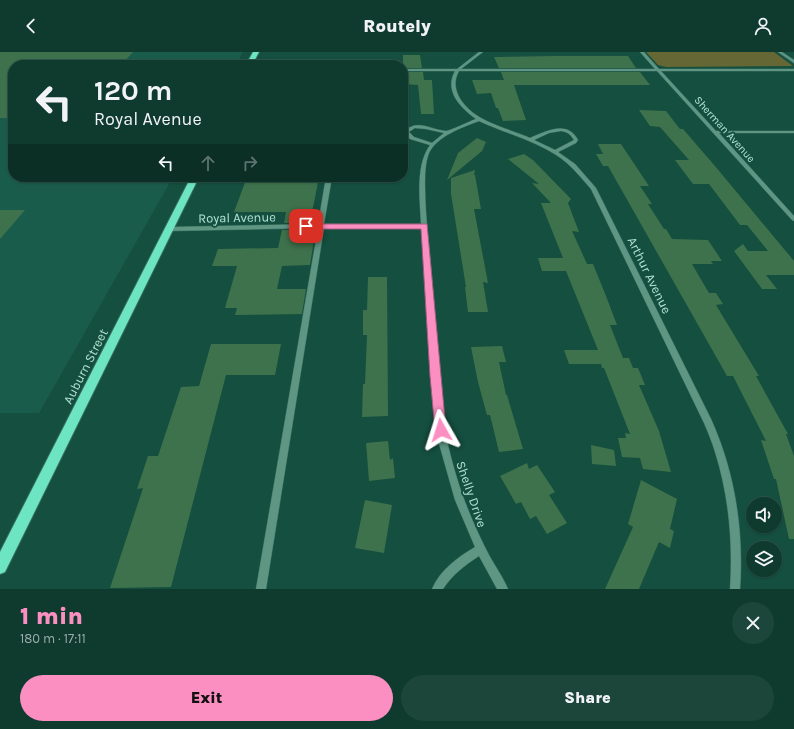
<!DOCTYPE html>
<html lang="en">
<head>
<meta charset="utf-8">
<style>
  body { margin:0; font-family:Karla,sans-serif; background:#1d463b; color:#f1f3f6; height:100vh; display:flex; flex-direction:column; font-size:15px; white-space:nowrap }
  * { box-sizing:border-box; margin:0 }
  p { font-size:13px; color:#9badaa }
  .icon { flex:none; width:22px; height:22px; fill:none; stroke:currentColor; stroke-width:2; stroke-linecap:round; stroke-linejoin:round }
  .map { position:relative; height:537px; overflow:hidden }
  .panel { display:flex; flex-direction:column; background:#0f3b2f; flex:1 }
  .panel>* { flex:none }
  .guide { position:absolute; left:8px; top:8px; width:400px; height:122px; border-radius:16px; box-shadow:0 1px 3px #0004,0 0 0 1px #2f554b; background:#0f3b2f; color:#f1f3f6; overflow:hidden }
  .tools { position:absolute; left:746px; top:445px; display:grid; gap:8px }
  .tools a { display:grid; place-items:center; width:36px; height:36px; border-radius:50%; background:#0f3b2f; box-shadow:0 1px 3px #0004,0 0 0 1px #2f554b; font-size:20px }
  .pin { position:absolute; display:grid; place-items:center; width:34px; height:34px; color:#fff; margin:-17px; border-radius:8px; box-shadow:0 2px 6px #0006 }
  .me { position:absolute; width:44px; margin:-22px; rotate:354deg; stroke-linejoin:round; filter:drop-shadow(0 0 3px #0008) }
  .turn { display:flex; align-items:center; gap:14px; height:84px; padding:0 20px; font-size:18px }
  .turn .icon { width:52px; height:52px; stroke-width:2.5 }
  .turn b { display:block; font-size:28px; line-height:34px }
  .lanes { display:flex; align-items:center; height:38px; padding:0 20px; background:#0003; justify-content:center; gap:20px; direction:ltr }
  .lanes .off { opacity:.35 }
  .round { display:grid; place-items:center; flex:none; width:42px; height:42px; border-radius:21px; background:#1d463b }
  .head { display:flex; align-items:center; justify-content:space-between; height:68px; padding:0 20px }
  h1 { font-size:24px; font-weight:800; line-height:30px; color:#fc8fc2 }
  .button { display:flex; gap:8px; margin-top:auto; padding:8px 20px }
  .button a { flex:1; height:46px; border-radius:24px; background:#fc8fc2; color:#111; font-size:16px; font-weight:800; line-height:46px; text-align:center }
  .button a+a { background:#1d463b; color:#f1f3f6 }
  header { display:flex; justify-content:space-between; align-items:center; height:52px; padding:0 20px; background:#0f3b2f; font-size:18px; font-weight:800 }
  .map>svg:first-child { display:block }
  .built { fill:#1a5c4b }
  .green { fill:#656834 }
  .building { fill:#3e724c }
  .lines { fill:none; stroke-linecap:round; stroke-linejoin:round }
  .minor-casing { stroke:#376f5f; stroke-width:1 }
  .major-casing { stroke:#376f5f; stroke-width:2 }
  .minor { fill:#5f9583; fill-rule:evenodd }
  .major { fill:#6de5c2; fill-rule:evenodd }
  .route { fill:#fc8fc2; stroke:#a45d7e }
  .labels { text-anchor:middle; stroke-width:4; stroke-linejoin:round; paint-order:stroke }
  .far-street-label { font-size:11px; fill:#b1e1d0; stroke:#144f3f }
  .street-label { font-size:13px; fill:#b1e1d0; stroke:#144f3f }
</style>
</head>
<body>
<header><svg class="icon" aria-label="back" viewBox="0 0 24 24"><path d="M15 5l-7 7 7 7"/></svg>Routely<svg class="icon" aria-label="person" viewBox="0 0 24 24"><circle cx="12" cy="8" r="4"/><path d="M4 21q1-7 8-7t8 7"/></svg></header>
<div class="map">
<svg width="794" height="537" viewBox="0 0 794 537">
  <rect width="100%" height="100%" fill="#144f3f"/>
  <path class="built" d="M0,0H243L236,13H13V125H173L39,361H0Z"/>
  <path class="green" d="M646,0H774L793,14L666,15L658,13Z"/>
  <path class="building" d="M0,0H133L121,13H13V66H0Z
    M403,3H420L422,16H403Z
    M556,4H628L636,16H499L494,5Z
    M403,20H423L424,28H432L434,62H421L418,33L403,32Z
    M501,20H640L650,33H514L526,68L503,69L498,56H496L491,41L477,42L472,28H504Z
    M639,58L666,59L680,77H683L715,114L794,209V223H766L777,237H762L734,199L743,192L748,199H768L747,173H740L709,132H693L675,108H689L660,75L650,74Z
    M477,86L486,90L482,99L447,128L458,101Z
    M598,92H621L649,134H640L652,152H648L664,177H666L672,187L708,188L722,209H711L713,212H692L709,241H716L723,252L716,253L759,324H756L788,382H786L794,404V487H789L776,427H774L761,388L766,389L733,324H727L608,114H603L596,102H603Z
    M524,102L533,108L571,147L568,151L579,180L572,179L587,212H593L606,244L617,273H610L623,306H629L633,316H638L645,333H639L659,379L671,420L643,417L640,406L622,405L618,386H626L625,381L630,382L604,316H602L601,312H569L564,298H598L566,219H542L538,206H563L541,151H551L532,131L539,132L508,107Z
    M475,118L474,123H475L481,157H474L488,231L483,230L488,260H468L465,235H466L451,142V126Z
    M247,125H319L310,171H284L286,160H234Z
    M0,158H25L0,187Z
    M282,178H309L307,188H314L310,213L282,214L277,237H306L302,262L235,263L237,256H225L237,214H212L218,197L278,196Z
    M368,225H387L388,364L362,365L363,332H365L367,283H363V258H367Z
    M211,292H281L275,323H226L171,535L110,536L143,436L137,437L148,404H158L181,335L199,334Z
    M502,294L506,310H499L506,343H507L523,397L499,400L490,363H487L478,330L471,295Z
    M388,389L390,408L393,406L395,426L369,429L366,391Z
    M591,393L614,398L616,414L592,412Z
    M527,411L529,417L537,413L555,440L549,443L567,471L547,482L536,464L530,467L521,450L516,452L500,424Z
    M641,428L677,447L670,477L674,479L670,496L659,490L639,537H605L633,475L628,472Z
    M365,448L392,453L384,501L355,496Z"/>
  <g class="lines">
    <g class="minor-casing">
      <path id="minor" d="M479,0H483L461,17H655L640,0H644L659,17H794V19H661L716,79H794V81H719L794,164V169L792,168L657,19H459C448,38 465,57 481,66C497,75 514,79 530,86C547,79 567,68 578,88L576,91L558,100L575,112L596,136L711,367C735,420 744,479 740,537H730C733,491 729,444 715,400C712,390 708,380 704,371L591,137C583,128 576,119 567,111C542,90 509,83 479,69C463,75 437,84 429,101C425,111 425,123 425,134C425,166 430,197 432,230C437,284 436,339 448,393C451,406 455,420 459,433C467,457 477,480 489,503C495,514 503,525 508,537H497L479,504C465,513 452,523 443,537H432C440,518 458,505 475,495L455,448L438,388L431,323L426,230L421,176H324L266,537H256L318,176L170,179L167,177L170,175L318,172L326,125H332L324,172H421C420,148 415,114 430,93L410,87L404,80C417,66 431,78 446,79C450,79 470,69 476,67C460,55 444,39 455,19H403V17H457ZM415,76L426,77L444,81L432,91L414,85L409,80ZM561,79C568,80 570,82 574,88L555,98L534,88L549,81Z
        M778,0H782L794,8V11Z"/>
    </g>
    <g class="major-casing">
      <path id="major" d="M253,0H259L252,13H246Z
        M191,125H199L5,520L0,522V500Z"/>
    </g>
    <use href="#minor" class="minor"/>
    <use href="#major" class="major"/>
  </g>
  <path class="route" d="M303,172H427L446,378L444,382L441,384L437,382L435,378L430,324L421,177H306L303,176Z"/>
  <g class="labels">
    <g class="far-street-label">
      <text transform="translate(725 77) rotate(48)" y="4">Sherman Avenue</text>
    </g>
    <g class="street-label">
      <text transform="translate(237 165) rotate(-1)" y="5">Royal Avenue</text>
      <text transform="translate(650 223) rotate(64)" y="5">Arthur Avenue</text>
      <text transform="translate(85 314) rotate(-63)" y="5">Auburn Street</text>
      <text transform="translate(472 442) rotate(71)" y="5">Shelly Drive</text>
    </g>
  </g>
</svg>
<div class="tools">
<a><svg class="icon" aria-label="sound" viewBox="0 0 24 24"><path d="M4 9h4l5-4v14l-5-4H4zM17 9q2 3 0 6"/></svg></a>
<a><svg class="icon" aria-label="layers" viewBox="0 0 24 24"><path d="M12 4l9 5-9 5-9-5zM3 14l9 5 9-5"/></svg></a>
</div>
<div class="pin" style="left:306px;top:174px;background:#d93025"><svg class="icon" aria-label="arrive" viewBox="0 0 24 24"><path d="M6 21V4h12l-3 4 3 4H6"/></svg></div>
<svg class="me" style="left:441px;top:378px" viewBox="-20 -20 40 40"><path d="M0-17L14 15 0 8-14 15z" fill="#fc8fc2" stroke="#fff" stroke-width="4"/></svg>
<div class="guide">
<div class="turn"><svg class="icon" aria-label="left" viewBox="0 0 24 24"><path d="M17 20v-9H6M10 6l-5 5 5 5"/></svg><div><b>120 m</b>Royal Avenue</div></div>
<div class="lanes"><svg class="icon" aria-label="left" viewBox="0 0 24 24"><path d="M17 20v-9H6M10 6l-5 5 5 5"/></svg><svg class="icon off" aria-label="ahead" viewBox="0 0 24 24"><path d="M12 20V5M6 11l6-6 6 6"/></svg><svg class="icon off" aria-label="right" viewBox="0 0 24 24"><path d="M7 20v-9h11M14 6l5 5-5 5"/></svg></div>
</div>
</div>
<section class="panel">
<div class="head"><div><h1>1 min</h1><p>180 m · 17:11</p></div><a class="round"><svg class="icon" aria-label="close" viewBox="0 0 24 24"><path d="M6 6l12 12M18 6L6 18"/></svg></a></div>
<div class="button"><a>Exit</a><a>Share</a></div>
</section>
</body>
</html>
